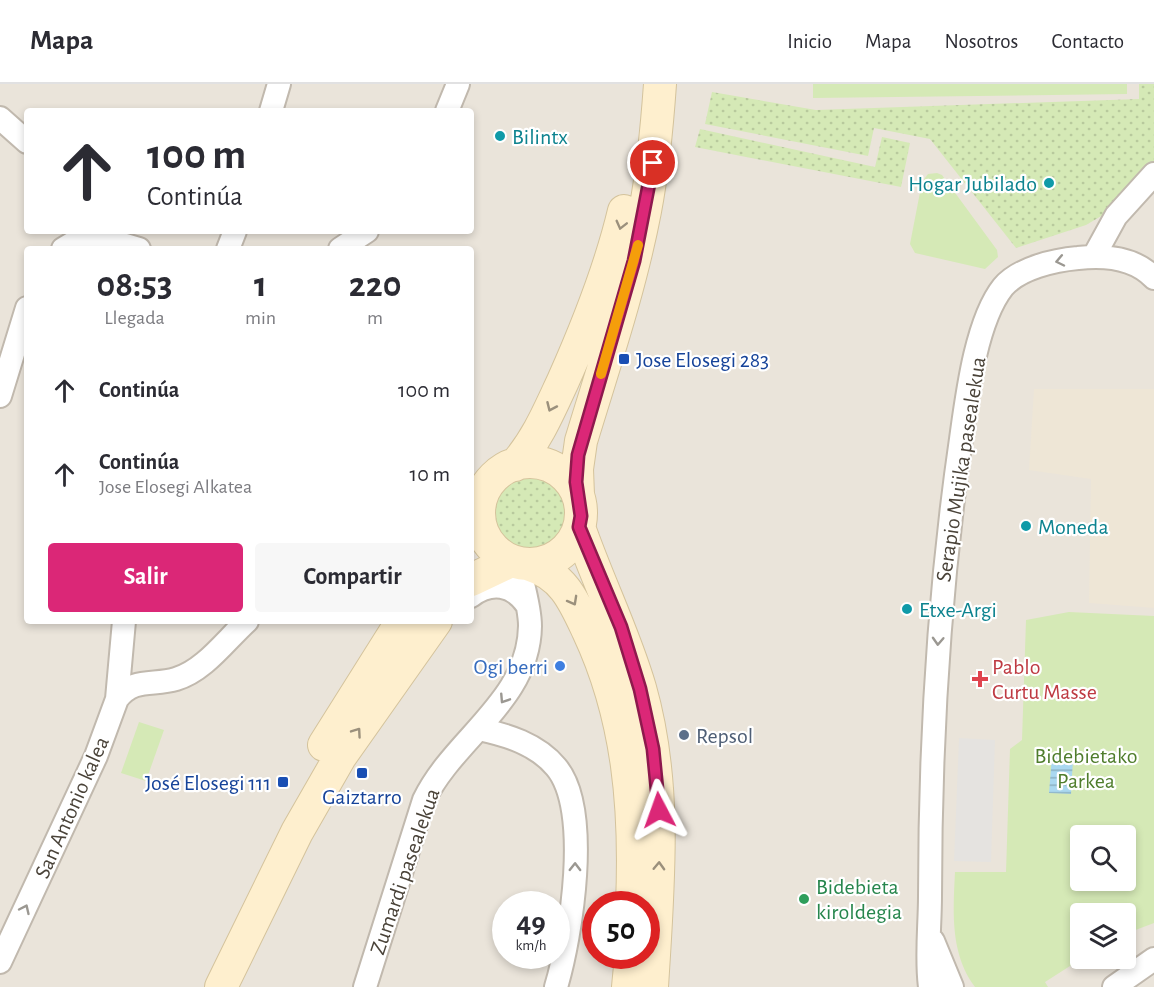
<!DOCTYPE html>
<html lang="es">
<head>
<meta charset="utf-8">
<style>
  body { margin:0; font-family:"Alegreya Sans",sans-serif; background:#f7f7f7; color:#2b2b33; height:100vh; display:flex; flex-direction:column; font-size:22px; white-space:nowrap }
  * { box-sizing:border-box; margin:0 }
  p { font-size:20px; color:#7c7c81 }
  .icon { flex:none; width:33px; height:33px; fill:none; stroke:currentColor; stroke-width:2; stroke-linecap:round; stroke-linejoin:round }
  .map { position:relative; flex:1; overflow:hidden }
  .details { position:absolute; left:24px; top:162px; width:450px; height:378px; display:flex; flex-direction:column; background:#fff; border-radius:6px; box-shadow:0 3px 9px #0003 }
  .details>* { flex:none }
  .top-card { position:absolute; left:24px; top:24px; width:450px; height:126px; border-radius:6px; box-shadow:0 3px 9px #0003; background:#fff; color:#2b2b33; overflow:hidden }
  .tools { position:absolute; left:1070px; top:741px; display:grid; gap:12px }
  .tools a { display:grid; place-items:center; width:66px; height:66px; border-radius:6px; background:#fff; box-shadow:0 3px 9px #0003; font-size:30px }
  .speed { position:absolute; left:492px; top:807px; display:flex; gap:12px; font-size:30px; font-weight:700; text-align:center }
  .speed>* { display:grid; place-content:center; width:78px; height:78px; border-radius:50%; background:#fff; box-shadow:0 3px 9px #0003; line-height:1 }
  .speed small { font-size:15px; font-weight:400 }
  .speed .limit { border:9px solid #d22; background:#fff; color:#111 }
  .pin { position:absolute; display:grid; place-items:center; width:51px; height:51px; color:#fff; margin:-26px; border:3px solid #fff; border-radius:50%; box-shadow:0 2px 6px #0007 }
  .me { position:absolute; width:66px; margin:-33px; rotate:356deg; stroke-linejoin:round; filter:drop-shadow(0 0 4px #0008) }
  .turn { display:flex; align-items:center; gap:21px; height:126px; padding:0 24px; font-size:27px }
  .turn .icon { width:78px; height:78px; stroke-width:2.5 }
  .turn b { display:block; font-size:42px; line-height:51px }
  .eta { display:flex; justify-content:space-evenly; align-items:center; height:102px; text-align:center }
  .eta b { font-size:36px; font-weight:600; line-height:42px }
  .button { display:flex; gap:12px; margin-top:auto; padding:12px 24px }
  .button a { flex:1; height:69px; border-radius:6px; background:#db2777; color:#fff; font-size:24px; font-weight:600; line-height:69px; text-align:center }
  .button a+a { background:#f7f7f7; color:#2b2b33 }
  ul { padding:0; list-style:none }
  li { display:flex; align-items:center; gap:18px; height:84px; padding:0 24px }
  li div { flex:1 }
  li b { display:block; font-size:22px }
  li em { font-style:normal }
  header { display:flex; align-items:center; gap:36px; box-sizing:border-box; height:84px; padding:0 30px; background:#fff; border-bottom:2px solid #e1e1e2 }
  header strong { font-size:28px }
  nav { display:flex; gap:33px; margin-inline-start:auto; font-size:21px }
  .map>svg:first-child { display:block }
  .residential { fill:#eae4da; fill-rule:evenodd }
  .education { fill:#eee6d6 }
  .grass { fill:url(#grass-dots) }
  .park { fill:#d5e9b6; fill-rule:evenodd }
  .parking { fill:#e5e3e0 }
  .water { fill:url(#water-rules) }
  .lines { fill:none; stroke-linecap:round; stroke-linejoin:round }
  .street-casing { stroke:#c1b9ae; stroke-width:26 }
  .secondary-casing { stroke:#d4c39c; stroke-width:34 }
  .street { stroke:#fff; stroke-width:22 }
  .secondary { stroke:#feefce; stroke-width:32 }
  .oneway { stroke:#9b907c }
  .oneway2 { stroke:#9b9892 }
  .route-casing { stroke:#8e194d; stroke-width:15 }
  .route { stroke:#db2777; stroke-width:10 }
  .slow { stroke:#f59e0b; stroke-width:10 }
  .culture-dot { fill:#0f9aa8; stroke:#fff; stroke-width:2 }
  .transit-dot { fill:#1a4fb4; stroke:#fff; stroke-width:2 }
  .shop-dot { fill:#3f7fe0; stroke:#fff; stroke-width:2 }
  .health-dot { fill:#e0444e; stroke:#fff; stroke-width:2 }
  .service-dot { fill:#5c6f8a; stroke:#fff; stroke-width:2 }
  .leisure-dot { fill:#2e9e5b; stroke:#fff; stroke-width:2 }
  .labels { text-anchor:middle; stroke-width:4.5; stroke-linejoin:round; paint-order:stroke }
  .culture-label { font-size:22px; fill:#0d838f; stroke:#fff; text-anchor:start }
  .transit-label { font-size:22px; fill:#164399; stroke:#fff; text-anchor:start }
  .street-label { font-size:22px; fill:#4a4339; stroke:#fff }
  .shop-label { font-size:22px; fill:#366cbe; stroke:#fff; text-anchor:end }
  .health-label { font-size:22px; fill:#be3a42; stroke:#fff; text-anchor:start }
  .service-label { font-size:22px; fill:#4e5e75; stroke:#fff; text-anchor:start }
  .park-label { font-size:22px; fill:#4f7d2c; stroke:#fff }
  .leisure-label { font-size:22px; fill:#27864d; stroke:#fff; text-anchor:start }
</style>
</head>
<body>
<header>
<strong>Mapa</strong>
<nav><a>Inicio</a><a>Mapa</a><a>Nosotros</a><a>Contacto</a></nav>
</header>
<div class="map">
<svg width="1154" height="903" viewBox="0 0 1154 903">
  <defs>
    <pattern id="grass-dots" width="8" height="8" patternUnits="userSpaceOnUse" patternTransform="scale(1.5)"><rect width="8" height="8" fill="#d5e9b6"/><path d="M2 2h.1M6 6h.1" fill="none" stroke="#b8c99d" stroke-width="1.8" stroke-linecap="round"/></pattern>
    <pattern id="water-rules" width="6" height="5" patternUnits="userSpaceOnUse" patternTransform="scale(1.5)"><rect width="6" height="5" fill="#aad8f0"/><path d="M0 2.5h6" fill="none" stroke="#8cb1c3"/></pattern>
  </defs>
  <rect width="100%" height="100%" fill="#f6f2ec"/>
  <path class="residential" d="M0,0H1154V903H0ZM27,27H471V147H27ZM27,165H471V537H27ZM1080,752H1125V796H1080ZM506,820H556V872H506ZM596,820H646V872H596ZM1080,830H1125V874H1080Z"/>
  <path class="education" d="M1034,305H1154V524L1089,519L1091,395L1029,386Z"/>
  <path class="grass" d="M1139,0H1154V77L1103,131L1086,141L1016,164L930,55L874,44L868,72L705,40L712,8L816,26L1139,15Z
    M700,45L875,83L882,53L910,59L901,103L695,63Z
    M492 429a38 38 0 1 1 76 0a38 38 0 1 1-76 0Z"/>
  <path class="park" d="M813,0H1127V10L813,14Z
    M937,89L942,91L997,166L998,173L985,185L915,169L910,160L922,98L928,90Z
    M1069,528L1154,532V839L1125,850V830H1080L1081,875L1045,898L1048,903H975C950,869 953,829 955,788H1006L1010,665L1022,656L1026,536ZM1080,752H1125V796H1080Z
    M139,638L164,646L146,697L121,689Z"/>
  <path class="parking" d="M959,654L995,656L991,778L954,777Z"/>
  <path class="water" d="M1052,672L1073,675L1071,710L1049,709Z"/>
  <g class="lines">
    <g class="street-casing">
      <path id="street" d="M271,27L279,0
        M447,27L458,0
        M0,34L27,58
        M96,147L102,154L139,165
        M63,165L78,156L102,154
        M228,165L235,147
        M340,165L367,147
        M1094,172L1116,132L1154,90
        M0,312L27,224
        M471,512C491,497 513,500 527,521
        M117,615C134,593 153,602 176,595C204,587 226,556 247,537
        M479,645C507,651 537,660 556,683C592,725 571,853 556,903
        M933,857L952,903
        M0,878L96,672L117,615L124,537
        M365,903L424,716C454,654 529,617 530,542C530,522 522,499 518,479
        M930,903C926,873 930,842 930,812C930,659 939,506 961,355C967,312 976,237 1003,203C1019,184 1055,176 1078,174C1105,171 1134,173 1154,194
        M1114,903L1154,875"/>
    </g>
    <g class="secondary-casing">
      <path id="secondary" d="M479 429a51 51 0 1 1 102 0a51 51 0 1 1-102 0Z
        M515,381C537,356 549,327 563,297C588,241 610,186 624,127
        M578,411L577,385L581,357C604,281 630,205 645,127C653,85 657,43 660,0
        M579,443C598,498 624,549 640,604C668,702 658,803 652,903
        M530,481C563,491 574,517 588,547C629,634 636,726 632,820
        M471,496L511,477
        M324,661L402,537
        M221,903L297,748L340,673L436,537
        M628,903L631,872"/>
    </g>
    <use href="#street" class="street"/>
    <use href="#secondary" class="secondary"/>
  </g>
  <defs><path id="oneway-chevron" d="M-2-3.5L2.5 0L-2 3.5" fill="none" stroke-width="1.6" stroke-linecap="round" stroke-linejoin="round" transform="scale(1.5)"/></defs>
  <g class="oneway">
    <use href="#oneway-chevron" transform="translate(621 141) rotate(104)"/>
    <use href="#oneway-chevron" transform="translate(551 323) rotate(114)"/>
    <use href="#oneway-chevron" transform="translate(573 517) rotate(61)"/>
    <use href="#oneway-chevron" transform="translate(357 648) rotate(-55)"/>
    <use href="#oneway-chevron" transform="translate(659 782) rotate(-88)"/>
  </g>
  <g class="oneway2">
    <use href="#oneway-chevron" transform="translate(1060 177) rotate(168)"/>
    <use href="#oneway-chevron" transform="translate(938 557) rotate(93)"/>
    <use href="#oneway-chevron" transform="translate(504 615) rotate(123)"/>
    <use href="#oneway-chevron" transform="translate(575 783) rotate(-89)"/>
    <use href="#oneway-chevron" transform="translate(25 825) rotate(-65)"/>
  </g>
  <g class="lines">
    <g class="route-casing">
      <path id="route" d="M653,79L634,177L578,371L576,398L581,432L579,443L621,543L640,605L653,665L659,726"/>
    </g>
    <use href="#route" class="route"/>
    <path class="slow" d="M601,290L638,161"/>
  </g>
  <g class="culture-dot">
    <circle cx="500" cy="52" r="6"/>
    <circle cx="1049" cy="99" r="6"/>
    <circle cx="1026" cy="442" r="6"/>
    <circle cx="907" cy="525" r="6"/>
  </g>
  <g class="transit-dot">
    <rect x="618" y="269" width="12" height="12" rx="3"/>
    <rect x="356" y="683" width="12" height="12" rx="3"/>
    <rect x="277" y="692" width="12" height="12" rx="3"/>
  </g>
  <circle class="shop-dot" cx="560" cy="582" r="6"/>
  <path class="health-dot" d="M977 586h6v6h6v6h-6v6h-6v-6h-6v-6h6z"/>
  <circle class="service-dot" cx="684" cy="651" r="6"/>
  <circle class="leisure-dot" cx="804" cy="815" r="6"/>
  <g class="labels">
    <g class="culture-label">
      <text x="512" y="60">Bilintx</text>
      <text x="1037" y="107" text-anchor="end">Hogar Jubilado</text>
      <text x="1038" y="450">Moneda</text>
      <text x="919" y="533">Etxe-Argi</text>
    </g>
    <g class="transit-label">
      <text x="636" y="283">Jose Elosegi 283</text>
      <text x="271" y="706" text-anchor="end">José Elosegi 111</text>
      <text x="362" y="720" text-anchor="middle">Gaiztarro</text>
    </g>
    <g class="street-label">
      <text transform="translate(960 385) rotate(-81)" y="8">Serapio Mujika pasealekua</text>
      <text transform="translate(71 723) rotate(-66)" y="8">San Antonio kalea</text>
      <text transform="translate(404 787) rotate(-71)" y="8">Zumardi pasealekua</text>
    </g>
    <g class="shop-label">
      <text x="548" y="590">Ogi berri</text>
    </g>
    <g class="health-label">
      <text x="992" y="590">Pablo<tspan x="992" dy="25">Curtu Masse</tspan></text>
    </g>
    <g class="service-label">
      <text x="696" y="659">Repsol</text>
    </g>
    <g class="park-label">
      <text x="1086" y="679">Bidebietako<tspan x="1086" dy="25">Parkea</tspan></text>
    </g>
    <g class="leisure-label">
      <text x="816" y="810">Bidebieta<tspan x="816" dy="25">kiroldegia</tspan></text>
    </g>
  </g>
</svg>
<div class="tools">
<a><svg class="icon" aria-label="search" viewBox="0 0 24 24"><circle cx="10" cy="10" r="6"/><path d="M15 15l6 6"/></svg></a>
<a><svg class="icon" aria-label="layers" viewBox="0 0 24 24"><path d="M12 4l9 5-9 5-9-5zM3 14l9 5 9-5"/></svg></a>
</div>
<div class="speed"><div>49<small>km/h</small></div><div class="limit">50</div></div>
<div class="pin" style="left:653px;top:79px;background:#d93025"><svg class="icon" aria-label="arrive" viewBox="0 0 24 24"><path d="M6 21V4h12l-3 4 3 4H6"/></svg></div>
<svg class="me" style="left:659px;top:726px" viewBox="-20 -20 40 40"><path d="M0-17L14 15 0 8-14 15z" fill="#db2777" stroke="#fff" stroke-width="4"/></svg>
<div class="top-card">
<div class="turn"><svg class="icon" aria-label="ahead" viewBox="0 0 24 24"><path d="M12 20V5M6 11l6-6 6 6"/></svg><div><b>100 m</b>Continúa</div></div>
</div>
<section class="details">
<div class="eta">
<div><b>08:53</b><p>Llegada</p></div>
<div><b>1</b><p>min</p></div>
<div><b>220</b><p>m</p></div>
</div>
<ul>
<li><svg class="icon" aria-label="ahead" viewBox="0 0 24 24"><path d="M12 20V5M6 11l6-6 6 6"/></svg><div><b>Continúa</b></div><em>100 m</em></li>
<li><svg class="icon" aria-label="ahead" viewBox="0 0 24 24"><path d="M12 20V5M6 11l6-6 6 6"/></svg><div><b>Continúa</b><p>Jose Elosegi Alkatea</p></div><em>10 m</em></li>
</ul>
<div class="button"><a>Salir</a><a>Compartir</a></div>
</section>
</div>
</body>
</html>
